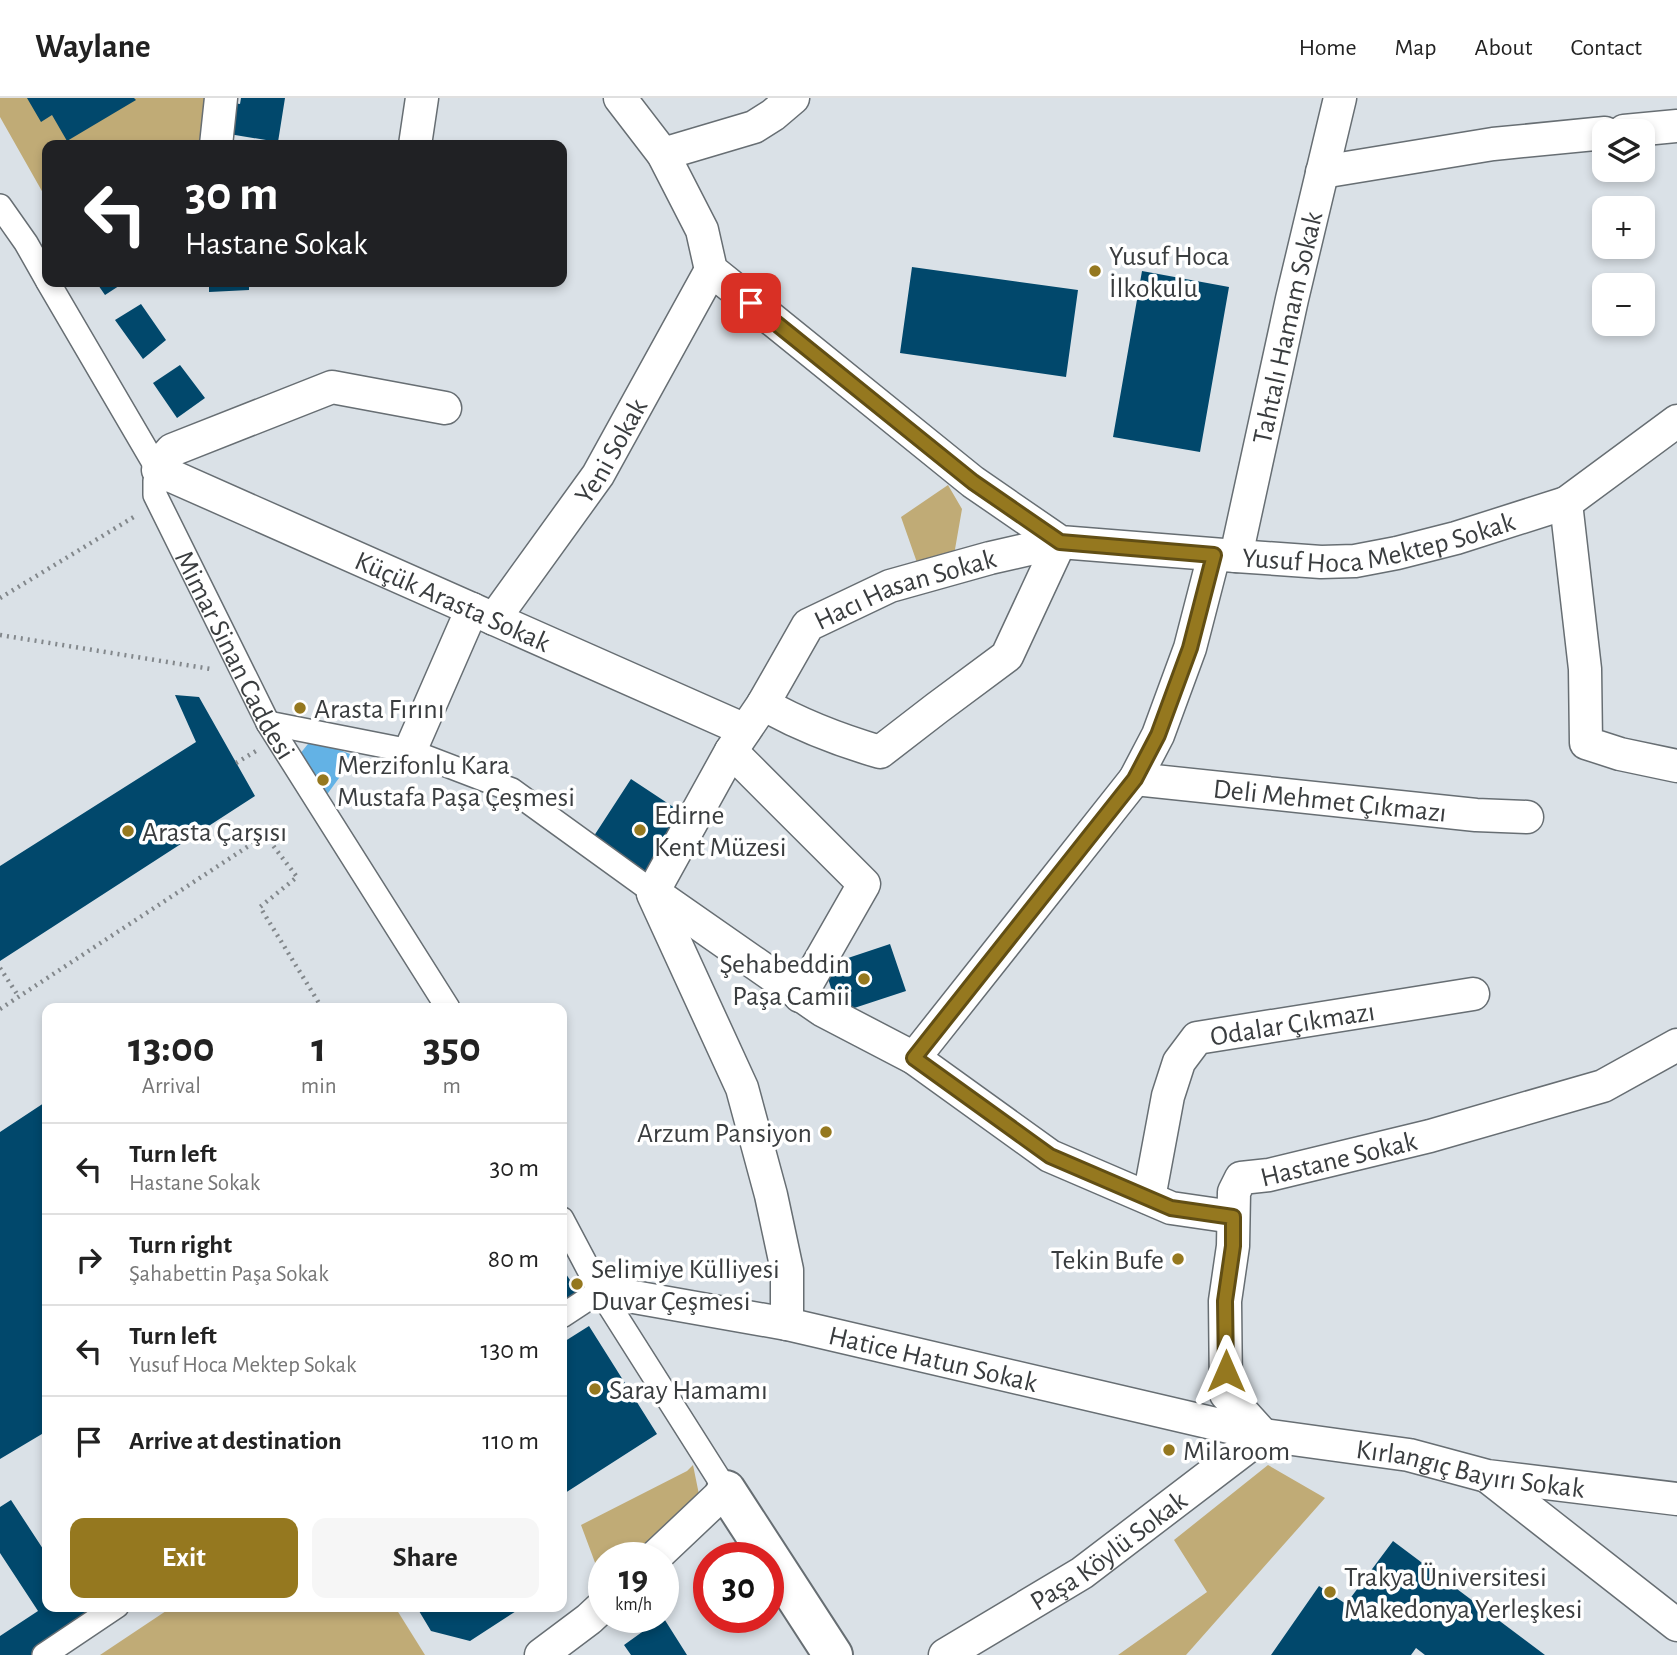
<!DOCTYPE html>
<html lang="en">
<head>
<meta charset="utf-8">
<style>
  body { margin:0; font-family:"Alegreya Sans",sans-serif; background:#f6f6f6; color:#222; height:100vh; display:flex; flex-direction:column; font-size:26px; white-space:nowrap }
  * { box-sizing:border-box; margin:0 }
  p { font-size:23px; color:#767676 }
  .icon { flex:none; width:38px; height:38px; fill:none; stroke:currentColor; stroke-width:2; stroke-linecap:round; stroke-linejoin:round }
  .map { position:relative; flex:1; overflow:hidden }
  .side { position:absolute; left:42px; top:905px; width:525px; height:609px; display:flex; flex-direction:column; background:#fff; border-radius:14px; box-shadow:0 4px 10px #0003 }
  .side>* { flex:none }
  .hud { position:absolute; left:42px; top:42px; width:525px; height:147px; border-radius:14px; box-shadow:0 4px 10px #0003; background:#202124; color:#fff; overflow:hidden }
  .fabs { position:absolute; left:1592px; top:21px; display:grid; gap:14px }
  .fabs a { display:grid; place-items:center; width:63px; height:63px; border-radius:14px; background:#fff; box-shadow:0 4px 10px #0003; font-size:35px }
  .speed { position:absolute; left:588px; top:1444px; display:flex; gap:14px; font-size:35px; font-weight:700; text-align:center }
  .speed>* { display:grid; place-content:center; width:91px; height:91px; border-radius:50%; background:#fff; box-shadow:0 4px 10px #0003; line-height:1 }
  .speed small { font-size:18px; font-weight:400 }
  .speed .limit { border:10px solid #d22; background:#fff; color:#111 }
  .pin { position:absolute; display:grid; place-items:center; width:60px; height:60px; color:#fff; margin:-30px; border-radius:14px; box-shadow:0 4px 10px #0006 }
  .me { position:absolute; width:77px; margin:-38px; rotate:0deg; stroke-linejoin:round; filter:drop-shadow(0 0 5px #0008) }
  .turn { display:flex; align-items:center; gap:24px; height:147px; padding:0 28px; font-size:32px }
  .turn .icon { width:91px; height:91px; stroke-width:2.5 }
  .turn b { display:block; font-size:49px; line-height:60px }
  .eta { display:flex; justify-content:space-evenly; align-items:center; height:119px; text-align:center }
  .eta b { font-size:42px; font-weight:700; line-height:49px }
  .cta { display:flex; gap:14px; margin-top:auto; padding:14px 28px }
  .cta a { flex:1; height:80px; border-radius:14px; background:#95781f; color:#fff; font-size:28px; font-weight:700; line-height:80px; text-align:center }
  .cta a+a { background:#f6f6f6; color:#222 }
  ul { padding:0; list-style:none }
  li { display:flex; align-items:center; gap:21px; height:91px; padding:0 28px; border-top:2px solid #e0e0e0 }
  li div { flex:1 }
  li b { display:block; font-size:26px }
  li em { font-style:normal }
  header { display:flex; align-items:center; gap:42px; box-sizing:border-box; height:98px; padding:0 35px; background:#fff; border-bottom:2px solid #e0e0e0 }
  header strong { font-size:33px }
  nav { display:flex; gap:38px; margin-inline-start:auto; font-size:24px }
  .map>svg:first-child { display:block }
  .green { fill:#c0ab76 }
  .water { fill:#63b2e5 }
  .building { fill:#01486c }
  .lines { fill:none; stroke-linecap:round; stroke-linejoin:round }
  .pedestrian-casing { stroke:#676e73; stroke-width:26 }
  .minor-casing { stroke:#676e73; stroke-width:35 }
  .tertiary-casing { stroke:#676e73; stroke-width:42 }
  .path { stroke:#83888c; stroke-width:4.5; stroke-dasharray:2 5; stroke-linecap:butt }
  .pedestrian { stroke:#fff; stroke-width:23 }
  .minor { stroke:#fff; stroke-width:32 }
  .tertiary { stroke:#fff; stroke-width:38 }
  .route-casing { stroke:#614e14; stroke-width:18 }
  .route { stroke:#95781f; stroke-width:12 }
  .poi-dot { fill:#95781f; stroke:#fff; stroke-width:2.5 }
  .labels { text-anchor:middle; stroke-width:7; stroke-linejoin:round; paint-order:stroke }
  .poi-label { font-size:28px; fill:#3a3d3f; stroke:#fff; text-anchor:start }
  .street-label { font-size:28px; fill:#3a3d3f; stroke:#fff }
</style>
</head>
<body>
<header>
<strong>Waylane</strong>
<nav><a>Home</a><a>Map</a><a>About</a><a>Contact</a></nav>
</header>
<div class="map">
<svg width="1677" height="1557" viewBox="0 0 1677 1557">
  <rect width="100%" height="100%" fill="#dae1e7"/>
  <path class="green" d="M0,0H205L203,47H47V102L0,19Z
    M948,387L962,411L954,457L921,476L901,419Z
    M693,1367L704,1421L634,1459L604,1460V1476L600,1478L581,1427L687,1373Z
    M1268,1367L1325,1400L1186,1557H1118L1207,1494L1174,1442Z
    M172,1509H395L425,1557H100Z"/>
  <path class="water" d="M312,641L355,658L323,702L295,662Z"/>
  <path class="building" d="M27,0H134L136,2L67,43L52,17L41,24Z
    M241,0H285L278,44L229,36L234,5L240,6Z
    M912,169L1078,192L1066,279L900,255Z
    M1142,173L1229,189L1200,354L1113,339Z
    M96,184H125L105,197Z
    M209,184H249V192L209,194Z
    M141,206L166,242L143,261L115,222Z
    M180,267L205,300L177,320L153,285Z
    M175,597L199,599L255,698L0,863V768L196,644Z
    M631,681L690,720L650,782L590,744Z
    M890,846L906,893L839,915L824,868Z
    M47,1003V1333L0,1361V1034Z
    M562,1170L578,1194L562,1205Z
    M589,1228L657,1336L562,1397V1245Z
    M11,1402L47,1457V1508H81L88,1519L31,1557H0V1538L38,1513L0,1455V1409Z
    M1393,1443L1545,1557H1425L1416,1550L1411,1557H1271L1319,1488L1346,1506Z
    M416,1508H524L470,1543L431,1533Z
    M663,1519L687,1557H631L624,1547Z"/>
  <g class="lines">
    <g class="pedestrian-casing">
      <g id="pedestrian">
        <path d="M0,108L26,145L47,182"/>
        <path id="s1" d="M48,184L158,372L155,383V397L268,625L448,910"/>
        <path d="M268,625L410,653L512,692L653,794"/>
        <path d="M562,1121L600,1193L726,1392"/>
        <path d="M562,1218L600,1193"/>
        <path d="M44,1557L117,1508"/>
      </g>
    </g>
    <g class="minor-casing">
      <g id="minor">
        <path id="s2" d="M620,0L663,56L702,132L711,172L973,384L1060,444L1236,458L1321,464L1355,463L1397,455L1456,440L1566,405L1677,323"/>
        <path d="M1624,33L1677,28"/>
        <path d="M216,47L221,0"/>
        <path d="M415,47L422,0"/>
        <path d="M663,56L754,29L773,17L793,0"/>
        <path d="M1322,74L1493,46L1605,35"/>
        <path id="s3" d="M445,310L332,289L172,352L164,361L158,372L745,632"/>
        <path d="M1566,405L1585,571L1586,645L1620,656L1677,668"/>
        <path id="s4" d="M1236,458L1292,201L1340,0"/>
        <path id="s5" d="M494,521L598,377L711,172"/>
        <path d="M763,606C800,627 839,642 880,654L937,610L1007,558L1060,444"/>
        <path d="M410,653L472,511"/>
        <path d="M731,653L864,786L800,898"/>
        <path id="s6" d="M1135,681L1476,717L1527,719"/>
        <path d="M653,794L822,912L914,960L1050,1058L1171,1110L1233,1119"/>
        <path id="s7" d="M653,794L731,653L763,606L808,527L890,488L990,460L1060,444"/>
        <path d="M653,796L742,990L771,1097L787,1172V1226"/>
        <path d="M914,960L1135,681L1158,637L1190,550L1214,457"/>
        <path id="s8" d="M1149,1100L1168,998L1179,964L1197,940L1473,896"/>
        <path id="s9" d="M600,1193L787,1226L1263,1337L1409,1357L1487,1378L1677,1401"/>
        <path id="s10" d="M1263,1337L1226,1296L1225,1203L1233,1148L1234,1094L1241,1080L1269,1077L1430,1038L1603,988L1677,947"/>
        <path d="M1488,1379L1677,1527"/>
        <path d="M654,1460L726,1392"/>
        <path d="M541,1557L589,1521L604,1507"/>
        <path id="s11" d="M945,1557L1082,1475L1263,1337"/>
      </g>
    </g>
    <g class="tertiary-casing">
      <path id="tertiary" d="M726,1392L833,1557"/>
    </g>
    <path class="path" d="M0,500L137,417
      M0,537L211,571
      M236,665L256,653
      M265,737L297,779L260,809L322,910
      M0,870L19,899
      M0,911L276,730"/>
    <use href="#pedestrian" class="pedestrian"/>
    <use href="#minor" class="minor"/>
    <use href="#tertiary" class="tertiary"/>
  </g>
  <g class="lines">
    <g class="route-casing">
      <path id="route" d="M751,205L973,384L1060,444L1214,457L1190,550L1158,637L1135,681L914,960L1050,1058L1171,1110L1233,1119V1148L1225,1203L1226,1273"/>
    </g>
    <use href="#route" class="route"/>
  </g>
  <g class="poi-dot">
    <circle cx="1095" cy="173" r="7"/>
    <circle cx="300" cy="610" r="7"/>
    <circle cx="323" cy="682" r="7"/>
    <circle cx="640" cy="732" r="7"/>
    <circle cx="128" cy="733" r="7"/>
    <circle cx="864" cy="881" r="7"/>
    <circle cx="826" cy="1034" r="7"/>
    <circle cx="1178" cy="1161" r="7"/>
    <circle cx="577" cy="1186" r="7"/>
    <circle cx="595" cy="1291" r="7"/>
    <circle cx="1169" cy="1352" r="7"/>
    <circle cx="1330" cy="1494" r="7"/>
  </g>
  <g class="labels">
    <g class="poi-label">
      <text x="1109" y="167">Yusuf Hoca<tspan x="1109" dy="32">İlkokulu</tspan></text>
      <text x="314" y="620">Arasta Fırını</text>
      <text x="337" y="676">Merzifonlu Kara<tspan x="337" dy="32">Mustafa Paşa Çeşmesi</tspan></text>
      <text x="654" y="726">Edirne<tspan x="654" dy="32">Kent Müzesi</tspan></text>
      <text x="142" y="743">Arasta Çarşısı</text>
      <text x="850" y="875" text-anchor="end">Şehabeddin<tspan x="850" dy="32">Paşa Camii</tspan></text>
      <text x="812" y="1044" text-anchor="end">Arzum Pansiyon</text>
      <text x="1164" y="1171" text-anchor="end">Tekin Bufe</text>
      <text x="591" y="1180">Selimiye Külliyesi<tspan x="591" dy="32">Duvar Çeşmesi</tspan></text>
      <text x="609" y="1301">Saray Hamamı</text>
      <text x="1183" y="1362">Milaroom</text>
      <text x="1344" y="1488">Trakya Üniversitesi<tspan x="1344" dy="32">Makedonya Yerleşkesi</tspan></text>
    </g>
    <g class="street-label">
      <text dy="10" stroke="none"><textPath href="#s4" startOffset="234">Tahtalı Hamam Sokak</textPath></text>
      <text dy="10" stroke="none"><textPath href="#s5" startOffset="205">Yeni Sokak</textPath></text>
      <text dy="10" stroke="none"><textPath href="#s2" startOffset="961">Yusuf Hoca Mektep Sokak</textPath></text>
      <text dy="10" stroke="none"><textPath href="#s7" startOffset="413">Hacı Hasan Sokak</textPath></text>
      <text dy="10" stroke="none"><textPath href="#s3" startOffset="634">Küçük Arasta Sokak</textPath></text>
      <text dy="10" stroke="none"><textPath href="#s1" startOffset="422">Mimar Sinan Caddesi</textPath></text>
      <text dy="10" stroke="none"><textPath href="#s6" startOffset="196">Deli Mehmet Çıkmazı</textPath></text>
      <text dy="10" stroke="none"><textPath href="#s8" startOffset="266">Odalar Çıkmazı</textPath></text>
      <text dy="10" stroke="none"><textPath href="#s10" startOffset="373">Hastane Sokak</textPath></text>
      <text dy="10" stroke="none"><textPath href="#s9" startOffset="340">Hatice Hatun Sokak</textPath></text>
      <text dy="10" stroke="none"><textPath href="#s9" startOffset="889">Kırlangıç Bayırı Sokak</textPath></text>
      <text dy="10" stroke="none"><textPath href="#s11" startOffset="194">Paşa Köylü Sokak</textPath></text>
    </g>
  </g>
</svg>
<div class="fabs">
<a><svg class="icon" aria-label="layers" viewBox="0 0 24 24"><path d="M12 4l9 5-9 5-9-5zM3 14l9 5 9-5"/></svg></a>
<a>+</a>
<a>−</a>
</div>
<div class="speed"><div>19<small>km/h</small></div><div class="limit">30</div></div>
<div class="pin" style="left:751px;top:205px;background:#d93025"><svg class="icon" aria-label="arrive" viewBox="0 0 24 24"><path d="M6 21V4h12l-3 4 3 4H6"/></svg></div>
<svg class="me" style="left:1226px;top:1273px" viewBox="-20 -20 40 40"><path d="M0-17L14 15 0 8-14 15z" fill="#95781f" stroke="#fff" stroke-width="4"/></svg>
<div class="hud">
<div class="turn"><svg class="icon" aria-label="left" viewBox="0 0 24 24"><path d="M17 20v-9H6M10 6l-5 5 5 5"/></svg><div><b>30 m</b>Hastane Sokak</div></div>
</div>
<section class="side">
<div class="eta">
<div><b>13:00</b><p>Arrival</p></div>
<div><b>1</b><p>min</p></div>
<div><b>350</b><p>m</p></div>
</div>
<ul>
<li><svg class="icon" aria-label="left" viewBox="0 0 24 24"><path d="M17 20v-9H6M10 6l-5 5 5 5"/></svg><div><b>Turn left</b><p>Hastane Sokak</p></div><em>30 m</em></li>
<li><svg class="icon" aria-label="right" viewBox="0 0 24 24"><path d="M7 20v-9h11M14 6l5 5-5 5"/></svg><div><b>Turn right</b><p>Şahabettin Paşa Sokak</p></div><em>80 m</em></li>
<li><svg class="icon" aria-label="left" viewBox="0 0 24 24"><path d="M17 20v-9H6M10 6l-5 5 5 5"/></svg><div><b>Turn left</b><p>Yusuf Hoca Mektep Sokak</p></div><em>130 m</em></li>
<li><svg class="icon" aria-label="arrive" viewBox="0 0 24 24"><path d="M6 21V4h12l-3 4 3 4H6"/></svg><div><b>Arrive at destination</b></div><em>110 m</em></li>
</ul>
<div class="cta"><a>Exit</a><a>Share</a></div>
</section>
</div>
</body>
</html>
